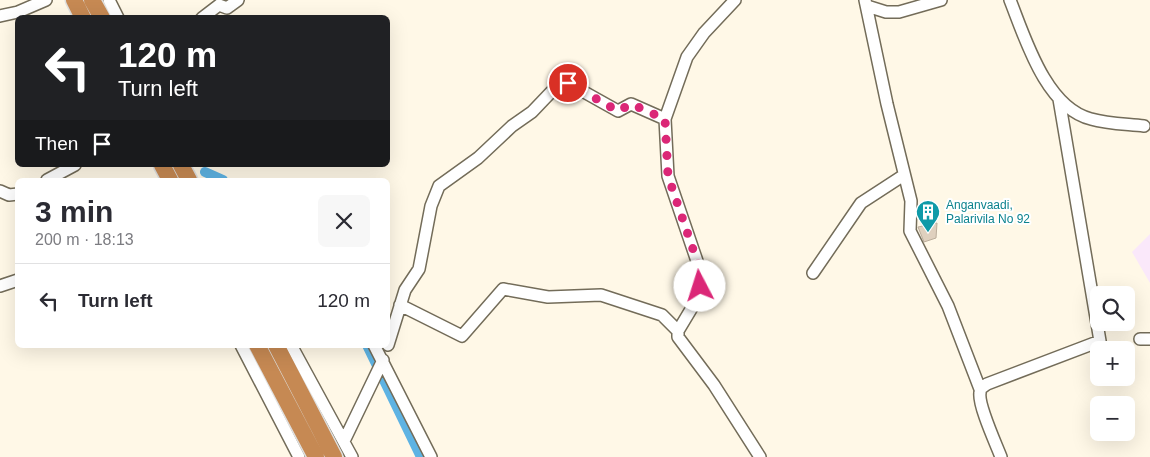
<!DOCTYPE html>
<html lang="en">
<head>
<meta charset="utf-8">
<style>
  body { margin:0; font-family:Arial,sans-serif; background:#f7f7f7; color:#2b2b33; height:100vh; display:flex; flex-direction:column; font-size:19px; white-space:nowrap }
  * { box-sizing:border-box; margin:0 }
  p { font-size:16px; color:#7c7c81 }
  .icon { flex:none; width:28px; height:28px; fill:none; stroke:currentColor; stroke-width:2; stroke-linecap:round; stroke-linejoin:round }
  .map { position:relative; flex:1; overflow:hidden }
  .panel { position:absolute; left:15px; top:178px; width:375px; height:170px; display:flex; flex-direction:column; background:#fff; border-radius:8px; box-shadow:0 5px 20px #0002 }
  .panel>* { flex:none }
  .guide { position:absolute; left:15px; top:15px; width:375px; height:152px; border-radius:8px; box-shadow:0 5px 20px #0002; background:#202124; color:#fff; overflow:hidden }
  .tools { position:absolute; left:1090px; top:286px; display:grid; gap:10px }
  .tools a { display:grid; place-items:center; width:45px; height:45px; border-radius:8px; background:#fff; box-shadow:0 5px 20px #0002; font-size:25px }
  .pin { position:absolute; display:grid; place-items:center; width:42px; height:42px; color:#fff; margin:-21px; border:2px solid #fff; border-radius:50%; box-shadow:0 1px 5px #0007 }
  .me { position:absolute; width:55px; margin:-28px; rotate:355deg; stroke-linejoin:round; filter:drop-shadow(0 0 4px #0008) }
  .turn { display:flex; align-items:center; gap:18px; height:105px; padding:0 20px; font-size:22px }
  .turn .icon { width:65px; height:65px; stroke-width:2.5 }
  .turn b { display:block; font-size:35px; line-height:42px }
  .then { display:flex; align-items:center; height:48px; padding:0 20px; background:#0003; gap:10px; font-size:19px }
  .round { display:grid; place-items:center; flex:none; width:52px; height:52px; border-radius:8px; background:#f7f7f7 }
  .head { display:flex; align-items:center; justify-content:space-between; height:85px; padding:0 20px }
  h1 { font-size:30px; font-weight:700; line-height:38px }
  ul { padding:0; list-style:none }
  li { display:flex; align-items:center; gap:15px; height:75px; padding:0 20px; border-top:1px solid #e1e1e2 }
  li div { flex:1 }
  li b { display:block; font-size:19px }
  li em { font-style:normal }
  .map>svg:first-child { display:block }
  .education { fill:#fae8fa }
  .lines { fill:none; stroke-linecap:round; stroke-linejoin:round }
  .canal { stroke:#5eb3e3; stroke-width:10 }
  .building { fill:#dfd0be; stroke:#bbad9b }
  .minor-casing { stroke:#736c59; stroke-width:14 }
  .highway-casing { stroke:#dfdfde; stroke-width:19 }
  .minor { stroke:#fff; stroke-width:11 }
  .highway { stroke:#c68953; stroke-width:16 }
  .route { stroke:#db2777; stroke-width:9; stroke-dasharray:0 16.2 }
  .labels { text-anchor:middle; stroke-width:4; stroke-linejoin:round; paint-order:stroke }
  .culture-label { font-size:12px; fill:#0d838f; stroke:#fff; text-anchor:start }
</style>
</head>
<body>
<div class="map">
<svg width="1150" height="457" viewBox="0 0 1150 457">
  <rect width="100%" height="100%" fill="#fff8e7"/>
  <path class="education" d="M1150,234V283L1132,252Z"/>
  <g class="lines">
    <path class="canal" d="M205,172L223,180
      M367,345L421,457"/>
  </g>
  <path class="building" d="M937,223L936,238L924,242L918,227Z"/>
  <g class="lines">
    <g class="minor-casing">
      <path id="minor" d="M109,0L118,18
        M735,0L704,33L687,57L665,119L668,176L698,264L699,286L696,301L678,331V337L714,385L760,457
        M865,0L887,104L911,201L910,231L948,306L980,389
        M1010,0C1025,38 1046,108 1091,119C1108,124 1127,124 1144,126
        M867,6L886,12H899L941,0
        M0,16L18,12L46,0
        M202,18L219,5L227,8L238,0
        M47,180L75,165
        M0,191L9,195L18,194
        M813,273L861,203L904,175
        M0,286L18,280
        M400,305L462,336L503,289L548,297L601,295L662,315L678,331
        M1140,339H1150
        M241,345L299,457
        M291,345L352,457
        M374,345L431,457
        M388,345L405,290L419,269L431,206L439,186L478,158L512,126L532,112L553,90L568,83L618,111L631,104L665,119
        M344,441L383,360
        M1001,457C996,444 978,405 980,393C980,388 983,387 987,384L1100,341L1059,99"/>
    </g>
    <g class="highway-casing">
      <path id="highway" d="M74,0L83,18
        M92,0L102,18
        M162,165L170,180
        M181,165L189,180
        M257,345L316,457
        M276,345L334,457"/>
    </g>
    <use href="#minor" class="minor"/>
    <use href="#highway" class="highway"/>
  </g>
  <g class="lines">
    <path class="route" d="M568,83L618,111L631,104L665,119L668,176L698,264L700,286"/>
  </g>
  <defs>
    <g id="building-pin" transform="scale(1.25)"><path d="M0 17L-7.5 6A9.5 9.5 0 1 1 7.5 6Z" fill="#0f9aa8" stroke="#fff"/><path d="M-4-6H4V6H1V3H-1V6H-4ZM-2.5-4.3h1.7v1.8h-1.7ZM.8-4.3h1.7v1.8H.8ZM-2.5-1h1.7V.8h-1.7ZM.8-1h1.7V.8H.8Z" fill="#fff"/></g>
  </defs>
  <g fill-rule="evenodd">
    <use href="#building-pin" x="928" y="212"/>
  </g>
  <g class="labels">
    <g class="culture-label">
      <text x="946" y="209">Anganvaadi,<tspan x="946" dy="14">Palarivila No 92</tspan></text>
    </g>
  </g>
</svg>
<div class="tools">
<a><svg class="icon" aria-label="search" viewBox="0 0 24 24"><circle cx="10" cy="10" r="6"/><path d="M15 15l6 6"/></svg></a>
<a>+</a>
<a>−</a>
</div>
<div class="pin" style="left:568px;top:83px;background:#d93025"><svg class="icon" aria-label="arrive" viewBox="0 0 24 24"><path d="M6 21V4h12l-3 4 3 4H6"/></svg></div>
<svg class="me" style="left:700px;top:286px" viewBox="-20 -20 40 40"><circle r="19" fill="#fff"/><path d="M0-13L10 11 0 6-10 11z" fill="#db2777"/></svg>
<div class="guide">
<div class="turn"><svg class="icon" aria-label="left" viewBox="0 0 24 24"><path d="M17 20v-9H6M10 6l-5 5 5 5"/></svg><div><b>120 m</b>Turn left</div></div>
<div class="then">Then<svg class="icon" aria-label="arrive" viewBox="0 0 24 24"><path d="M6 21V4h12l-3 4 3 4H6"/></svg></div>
</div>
<section class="panel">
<div class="head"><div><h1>3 min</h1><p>200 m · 18:13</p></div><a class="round"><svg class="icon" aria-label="close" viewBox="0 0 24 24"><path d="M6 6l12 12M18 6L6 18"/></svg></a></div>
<ul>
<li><svg class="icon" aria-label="left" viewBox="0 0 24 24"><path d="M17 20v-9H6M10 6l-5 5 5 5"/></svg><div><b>Turn left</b></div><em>120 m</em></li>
</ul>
</section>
</div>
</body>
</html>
